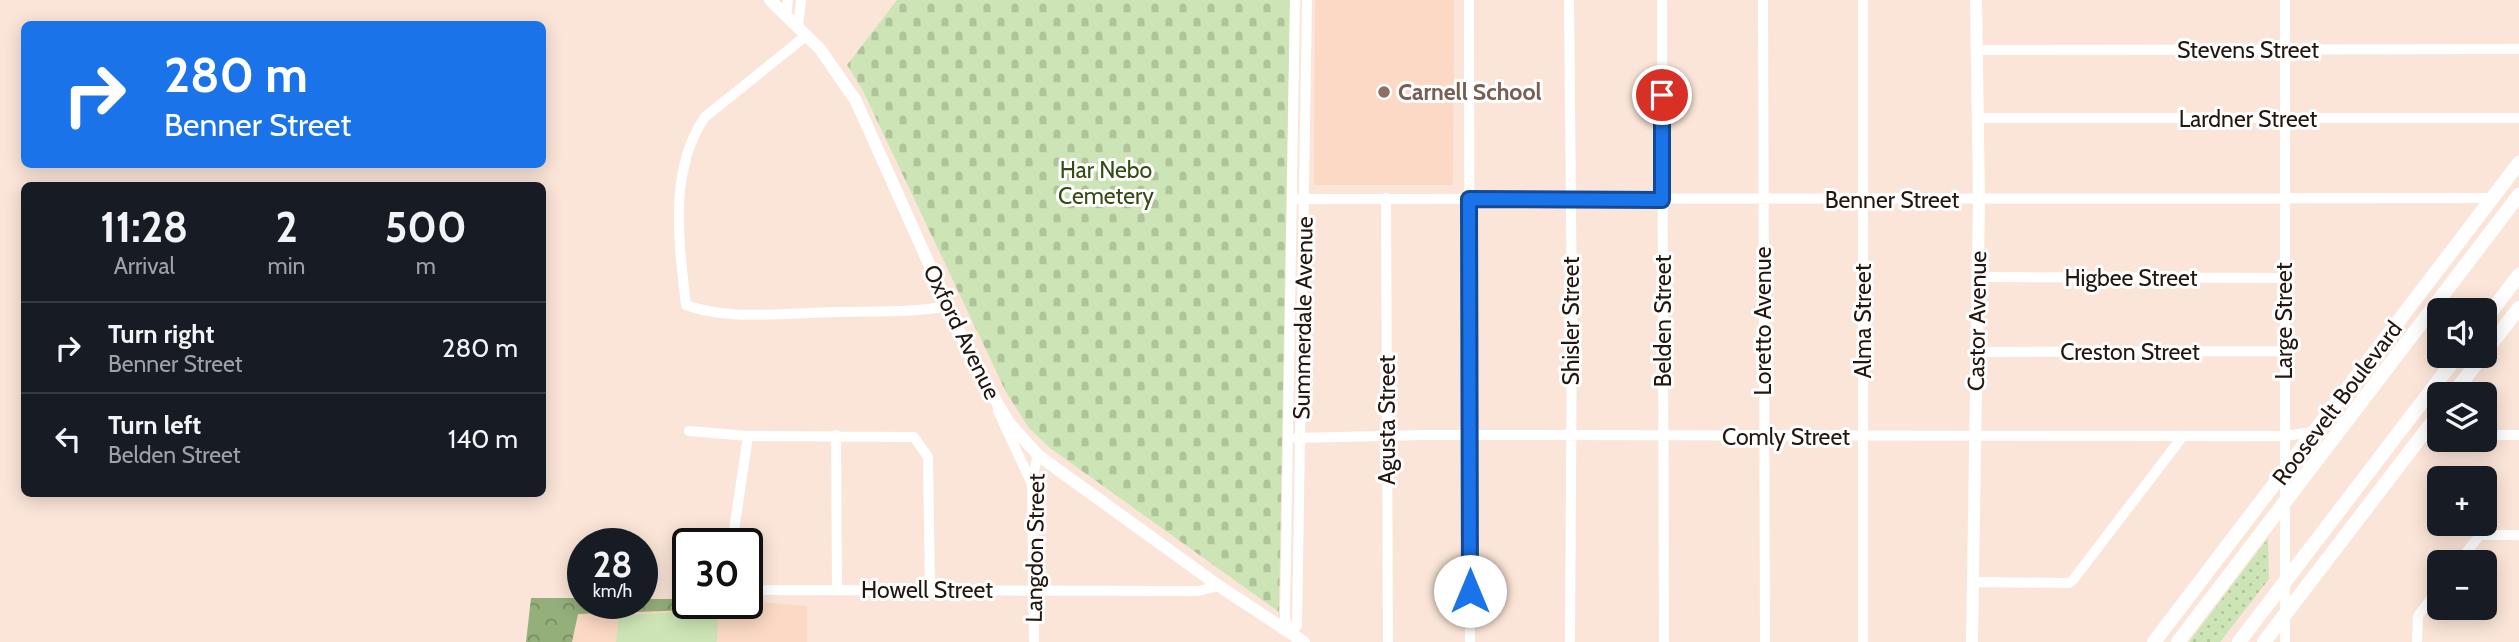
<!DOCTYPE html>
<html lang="en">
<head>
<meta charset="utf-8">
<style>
  body { margin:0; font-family:Cabin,sans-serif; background:#20242c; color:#f1f3f6; height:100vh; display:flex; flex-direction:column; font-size:26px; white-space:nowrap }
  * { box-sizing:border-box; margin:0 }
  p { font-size:23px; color:#9ea1a6 }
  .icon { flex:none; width:38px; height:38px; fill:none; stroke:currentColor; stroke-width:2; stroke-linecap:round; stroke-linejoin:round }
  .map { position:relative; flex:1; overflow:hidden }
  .details { position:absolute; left:21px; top:182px; width:525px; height:315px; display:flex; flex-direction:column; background:#171b24; border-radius:10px; box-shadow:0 4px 18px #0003 }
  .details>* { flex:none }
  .top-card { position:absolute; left:21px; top:21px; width:525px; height:147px; border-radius:10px; box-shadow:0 4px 18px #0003; background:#1a73e8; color:#fff; overflow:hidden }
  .buttons { position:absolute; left:2427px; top:298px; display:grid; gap:14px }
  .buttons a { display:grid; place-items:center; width:70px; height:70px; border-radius:10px; background:#171b24; box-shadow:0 4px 18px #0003; font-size:35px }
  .speed { position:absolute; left:567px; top:528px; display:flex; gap:14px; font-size:35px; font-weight:700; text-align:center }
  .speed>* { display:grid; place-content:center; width:91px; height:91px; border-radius:50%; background:#171b24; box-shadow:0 4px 18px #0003; line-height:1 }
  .speed small { font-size:18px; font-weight:400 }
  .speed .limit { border:4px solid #111; border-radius:10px; background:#fff; color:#111 }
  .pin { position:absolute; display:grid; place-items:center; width:60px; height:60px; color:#fff; margin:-30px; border:4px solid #fff; border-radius:50%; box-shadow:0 2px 7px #0007 }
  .me { position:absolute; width:77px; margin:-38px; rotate:0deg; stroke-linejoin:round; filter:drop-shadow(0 0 5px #0008) }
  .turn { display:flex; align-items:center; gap:24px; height:147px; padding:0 28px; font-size:32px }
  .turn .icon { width:91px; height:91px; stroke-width:2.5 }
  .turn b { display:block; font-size:49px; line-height:60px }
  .eta { display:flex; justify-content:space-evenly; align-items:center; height:119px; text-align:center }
  .eta b { font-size:42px; font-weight:800; line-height:49px }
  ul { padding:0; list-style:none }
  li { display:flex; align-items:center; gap:21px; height:91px; padding:0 28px; border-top:2px solid #363941 }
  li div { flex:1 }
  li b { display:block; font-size:26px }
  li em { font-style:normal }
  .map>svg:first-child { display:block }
  .built { fill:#fbd9c4 }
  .green { fill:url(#green-dots) }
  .forest { fill:url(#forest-crowns) }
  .cemetery { fill:url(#cemetery-stones) }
  .pitch { fill:#cde5b6 }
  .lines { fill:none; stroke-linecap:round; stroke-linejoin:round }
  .minor { stroke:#fff; stroke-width:10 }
  .major { stroke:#fff; stroke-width:12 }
  .highway { stroke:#fff; stroke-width:14 }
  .route-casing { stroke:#114b97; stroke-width:18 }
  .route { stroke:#1a73e8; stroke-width:12 }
  .education-dot { fill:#8d6e63; stroke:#fff; stroke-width:2.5 }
  .labels { text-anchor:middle; stroke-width:6; stroke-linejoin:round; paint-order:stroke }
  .street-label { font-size:23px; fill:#23170f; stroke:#fff }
  .education-label { font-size:23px; font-weight:bold; fill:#785e54; stroke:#fff; text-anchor:start }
  .park-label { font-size:23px; fill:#344b13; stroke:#fff }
</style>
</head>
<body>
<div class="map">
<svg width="2519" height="642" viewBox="0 0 2519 642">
  <defs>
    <pattern id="green-dots" width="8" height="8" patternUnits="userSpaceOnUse" patternTransform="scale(1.75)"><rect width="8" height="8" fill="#cde5b6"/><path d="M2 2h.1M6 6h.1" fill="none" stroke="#b0c49b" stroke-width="1.8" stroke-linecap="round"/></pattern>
    <pattern id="forest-crowns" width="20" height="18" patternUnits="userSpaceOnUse" patternTransform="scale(1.75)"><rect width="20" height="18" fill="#95af7b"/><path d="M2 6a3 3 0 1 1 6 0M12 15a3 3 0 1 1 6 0" fill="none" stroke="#798d63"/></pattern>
    <pattern id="cemetery-stones" width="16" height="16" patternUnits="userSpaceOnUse" patternTransform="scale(1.75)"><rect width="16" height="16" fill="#cde5b6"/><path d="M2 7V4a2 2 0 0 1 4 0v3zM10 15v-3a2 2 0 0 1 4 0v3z" fill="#b0c49b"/></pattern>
  </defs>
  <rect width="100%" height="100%" fill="#fbe5d8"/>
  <path class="built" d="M1315,0H1454L1453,185H1314Z
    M747,601L807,606V642H572L578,614L722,609V604Z"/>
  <path class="green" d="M2268,538L2269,579L2220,642H2189Z"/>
  <path class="forest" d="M531,598H583V604H642V599H688V604H722L723,609L578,614L572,642H526Z"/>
  <path class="cemetery" d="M897,0H1290L1279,612L1050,448L1029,428L1006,392L863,91L847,65Z"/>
  <path class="pitch" d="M705,610L718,618L717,642H616L619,616Z"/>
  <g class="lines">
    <path class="minor" d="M1295,0L1285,617L1289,633L1297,626L1307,0
      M1469,0L1470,642
      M1569,0L1572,314L1570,642
      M1662,0L1664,642
      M1763,0L1765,642
      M786,15L788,0
      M798,26L801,0
      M807,35L705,117C668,170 679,244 686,305C728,321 790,313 835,312C873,311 911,313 948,306
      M1977,50L2519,49
      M1977,118H2519
      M1386,198L1388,642
      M1299,199L2493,198
      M1977,277L2284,278
      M1976,352L2284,351
      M998,411L1031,482
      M689,431L748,436L914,437L928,457L930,590
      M836,435L837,590
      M2422,435H2440
      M2485,435H2519
      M1296,438L1424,435L2285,436L2312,432
      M732,544L748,436
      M2459,562L2480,535H2519
      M1973,582L2069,583L2073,580L2183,436
      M747,585L762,590L1198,591L1219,586
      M1034,642L1032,479L1038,455
      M1863,642V0
      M2285,642V0
      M2417,642L2418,616L2440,587"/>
    <path class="major" d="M770,0L820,49L856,101L973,362L1009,423L1038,455L1057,469L1219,586L1304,642
      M1972,642L1979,200L1976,0"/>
    <path class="highway" d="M2485,320L2519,275
      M2485,352L2519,308
      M2453,394L2483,355
      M2154,642L2519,163
      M2178,642L2519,195
      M2239,642L2458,355
      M2264,642L2440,412"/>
  </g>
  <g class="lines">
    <g class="route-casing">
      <path id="route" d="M1470,591L1469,199L1662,200V95"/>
    </g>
    <use href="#route" class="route"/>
  </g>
  <circle class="education-dot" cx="1384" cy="92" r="7"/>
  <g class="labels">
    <g class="street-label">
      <text x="2248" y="58">Stevens Street</text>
      <text x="2248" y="127">Lardner Street</text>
      <text x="1892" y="208">Benner Street</text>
      <text x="2131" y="286">Higbee Street</text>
      <text transform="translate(1303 318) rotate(-89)" y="8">Summerdale Avenue</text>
      <text transform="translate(1571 321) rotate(-90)" y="8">Shisler Street</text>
      <text transform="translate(1663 321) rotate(-90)" y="8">Belden Street</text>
      <text transform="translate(1763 321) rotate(-90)" y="8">Loretto Avenue</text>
      <text transform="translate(1863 321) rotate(-90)" y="8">Alma Street</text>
      <text transform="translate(1977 321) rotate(-89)" y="8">Castor Avenue</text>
      <text transform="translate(2284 321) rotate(-90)" y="8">Large Street</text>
      <text transform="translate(962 332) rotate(64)" y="8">Oxford Avenue</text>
      <text x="2130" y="360">Creston Street</text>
      <text transform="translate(2337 403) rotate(-53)" y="8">Roosevelt Boulevard</text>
      <text transform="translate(1387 420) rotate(-90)" y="8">Agusta Street</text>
      <text x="1786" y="445">Comly Street</text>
      <text transform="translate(1035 548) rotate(-89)" y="8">Langdon Street</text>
      <text x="927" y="598">Howell Street</text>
    </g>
    <g class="education-label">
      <text x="1398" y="100">Carnell School</text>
    </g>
    <g class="park-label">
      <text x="1106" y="178">Har Nebo<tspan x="1106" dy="26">Cemetery</tspan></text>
    </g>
  </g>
</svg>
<div class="buttons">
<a><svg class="icon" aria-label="sound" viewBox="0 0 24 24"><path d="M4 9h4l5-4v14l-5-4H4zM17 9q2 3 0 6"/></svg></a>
<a><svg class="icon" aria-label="layers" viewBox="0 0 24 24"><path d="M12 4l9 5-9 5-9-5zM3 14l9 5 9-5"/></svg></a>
<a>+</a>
<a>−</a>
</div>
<div class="speed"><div>28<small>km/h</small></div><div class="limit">30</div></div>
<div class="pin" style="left:1662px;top:95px;background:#d93025"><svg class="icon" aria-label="arrive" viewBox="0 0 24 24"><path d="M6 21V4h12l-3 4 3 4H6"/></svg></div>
<svg class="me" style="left:1470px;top:591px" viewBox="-20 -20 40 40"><circle r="19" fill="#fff"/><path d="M0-13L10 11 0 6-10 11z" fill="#1a73e8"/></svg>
<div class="top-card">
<div class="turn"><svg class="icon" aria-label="right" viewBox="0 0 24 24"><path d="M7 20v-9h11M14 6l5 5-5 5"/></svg><div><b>280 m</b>Benner Street</div></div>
</div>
<section class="details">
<div class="eta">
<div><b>11:28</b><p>Arrival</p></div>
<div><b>2</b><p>min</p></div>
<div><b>500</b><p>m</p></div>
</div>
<ul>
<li><svg class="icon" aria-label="right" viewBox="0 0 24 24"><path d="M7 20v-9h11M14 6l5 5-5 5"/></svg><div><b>Turn right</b><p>Benner Street</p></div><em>280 m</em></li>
<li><svg class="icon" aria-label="left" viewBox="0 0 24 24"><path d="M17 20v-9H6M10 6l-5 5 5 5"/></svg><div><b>Turn left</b><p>Belden Street</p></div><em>140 m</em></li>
</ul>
</section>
</div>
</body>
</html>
